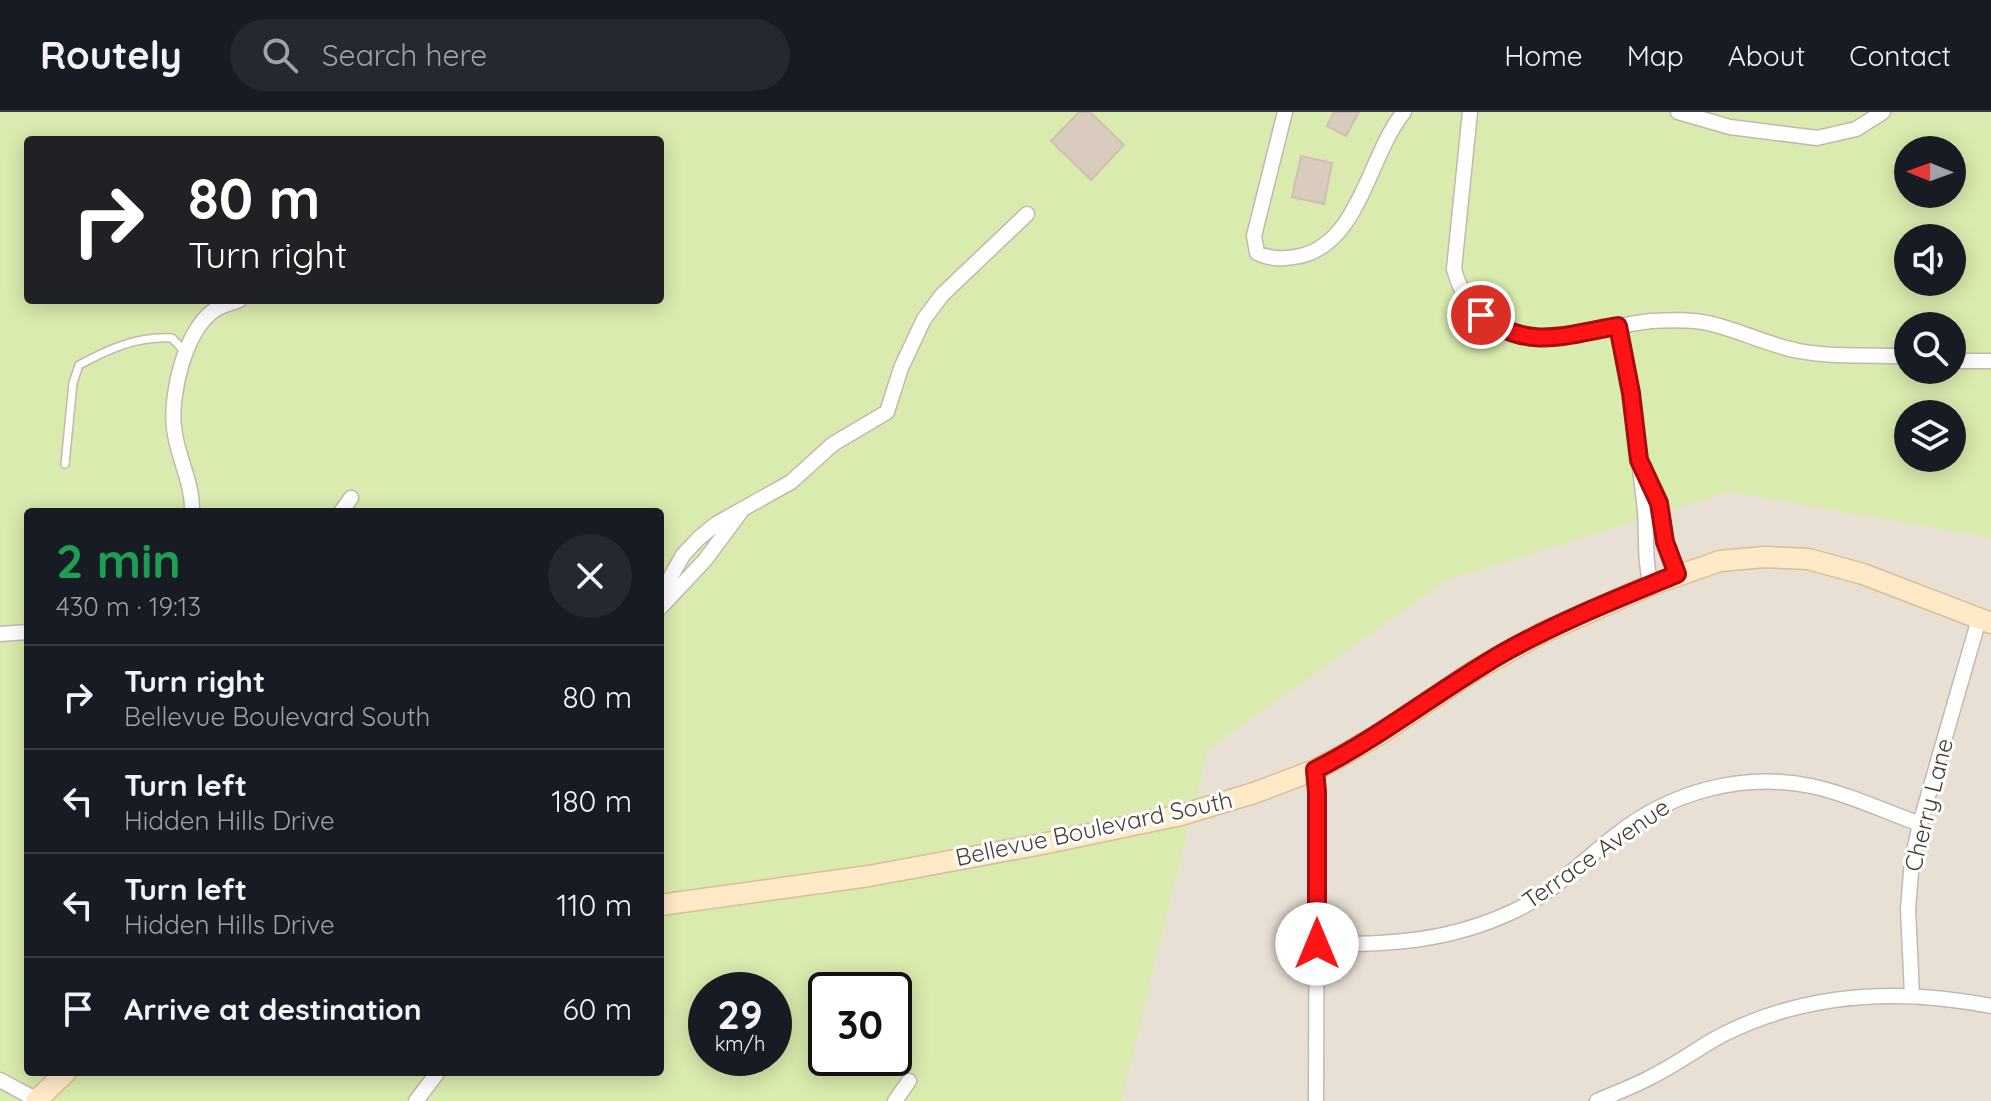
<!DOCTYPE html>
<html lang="en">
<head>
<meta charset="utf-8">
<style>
  body { margin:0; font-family:Quicksand,sans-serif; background:#242831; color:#f1f3f6; height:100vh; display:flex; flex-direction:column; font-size:30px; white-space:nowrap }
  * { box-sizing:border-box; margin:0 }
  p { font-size:26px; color:#9ea1a6 }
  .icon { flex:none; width:44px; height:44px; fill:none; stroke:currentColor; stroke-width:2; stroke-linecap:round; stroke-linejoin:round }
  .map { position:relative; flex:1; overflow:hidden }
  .sheet { position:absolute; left:24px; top:396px; width:640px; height:568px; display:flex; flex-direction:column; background:#171b24; border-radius:8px; box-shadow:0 4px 20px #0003 }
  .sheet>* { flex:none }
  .hud { position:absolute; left:24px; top:24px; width:640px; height:168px; border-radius:8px; box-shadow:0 4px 20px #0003; background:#202124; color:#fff; overflow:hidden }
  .needle { width:52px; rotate:271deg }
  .fabs { position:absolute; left:1894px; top:24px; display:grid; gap:16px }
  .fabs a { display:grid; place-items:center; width:72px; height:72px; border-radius:50%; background:#171b24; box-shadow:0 4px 20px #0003; font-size:40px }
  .speed { position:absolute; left:688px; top:860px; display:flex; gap:16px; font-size:40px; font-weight:700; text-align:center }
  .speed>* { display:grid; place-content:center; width:104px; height:104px; border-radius:50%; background:#171b24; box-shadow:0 4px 20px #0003; line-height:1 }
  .speed small { font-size:20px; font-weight:400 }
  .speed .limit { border:4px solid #111; border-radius:12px; background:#fff; color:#111 }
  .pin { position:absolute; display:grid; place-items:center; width:68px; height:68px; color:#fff; margin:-34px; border:4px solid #fff; border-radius:50%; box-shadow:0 2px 8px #0007 }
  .me { position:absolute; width:88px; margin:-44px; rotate:0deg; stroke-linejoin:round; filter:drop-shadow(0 0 6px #0008) }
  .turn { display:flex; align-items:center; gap:28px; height:168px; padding:0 32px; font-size:36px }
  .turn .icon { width:104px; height:104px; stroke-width:2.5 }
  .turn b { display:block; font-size:56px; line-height:68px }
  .round { display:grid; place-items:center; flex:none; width:84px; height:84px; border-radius:42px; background:#242831 }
  .head { display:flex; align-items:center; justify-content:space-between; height:136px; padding:0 32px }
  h1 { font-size:48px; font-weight:800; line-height:60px; color:#1e9e55 }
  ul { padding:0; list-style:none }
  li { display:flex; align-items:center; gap:24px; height:104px; padding:0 32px; border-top:2px solid #363941 }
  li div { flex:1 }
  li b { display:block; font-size:30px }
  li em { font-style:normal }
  header { display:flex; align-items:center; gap:48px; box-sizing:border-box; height:112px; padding:0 40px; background:#171b24; border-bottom:2px solid #363941 }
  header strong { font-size:38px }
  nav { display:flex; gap:44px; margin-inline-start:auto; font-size:28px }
  .search { width:560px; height:72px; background:#242831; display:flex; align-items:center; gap:20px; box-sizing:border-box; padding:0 28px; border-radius:44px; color:#9ea1a6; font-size:30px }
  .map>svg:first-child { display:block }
  .residential { fill:#e9e0d5; fill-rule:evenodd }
  .green { fill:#d9ebae; fill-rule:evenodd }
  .building { fill:#dacbbf; stroke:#d2bfaf; stroke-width:2 }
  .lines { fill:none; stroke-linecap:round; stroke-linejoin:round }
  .lane-casing { stroke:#c4b8ac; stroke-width:10 }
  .street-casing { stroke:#c4b8ac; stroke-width:17 }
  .secondary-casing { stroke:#dabe97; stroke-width:23 }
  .lane { stroke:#fff; stroke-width:7 }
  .street { stroke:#fff; stroke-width:14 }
  .secondary { stroke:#ffe9c7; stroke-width:20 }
  .route-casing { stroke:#a60d0e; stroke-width:20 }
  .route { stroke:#ff1416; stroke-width:14 }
  .labels { text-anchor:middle; stroke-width:6; stroke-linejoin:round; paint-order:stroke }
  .street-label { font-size:24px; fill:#483e36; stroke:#fff }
</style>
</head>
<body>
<header>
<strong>Routely</strong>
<div class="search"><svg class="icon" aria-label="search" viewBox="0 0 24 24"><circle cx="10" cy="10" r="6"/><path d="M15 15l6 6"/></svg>Search here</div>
<nav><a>Home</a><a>Map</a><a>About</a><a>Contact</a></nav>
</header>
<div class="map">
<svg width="1991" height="989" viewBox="0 0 1991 989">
  <rect width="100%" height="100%" fill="#f4efe8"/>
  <path class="residential" d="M417,0H1991V989H0V98L28,188H660V28ZM1908,38H1952V82H1908ZM1908,126H1952V170H1908ZM1908,214H1952V258H1908ZM1908,302H1952V346H1908ZM28,400H660V960H28ZM706,878H774V946H706ZM826,878H894V946H826Z"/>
  <path class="green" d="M0,0H1991V426L1730,380L1447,468L1208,637L1121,989H0ZM28,28H660V188H28ZM1908,38H1952V82H1908ZM1908,126H1952V170H1908ZM1908,214H1952V258H1908ZM1908,302H1952V346H1908ZM28,400H660V960H28ZM706,878H774V946H706ZM826,878H894V946H826Z"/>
  <path class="building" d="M1079,0H1090L1124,33L1091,68L1051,29Z
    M1334,0H1359L1346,24L1327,14Z
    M1301,44L1332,51L1324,92L1292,85Z"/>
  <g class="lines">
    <g class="lane-casing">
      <path id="lane" d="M65,352L73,271L79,253C109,237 137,224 172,226L186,241"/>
    </g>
    <g class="street-casing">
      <path id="street" d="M1285,0L1254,124L1257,141C1272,148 1285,147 1300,144C1360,131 1369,42 1404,0
        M1470,0L1454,157C1461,186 1483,213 1512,222C1553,235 1609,213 1651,209C1670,208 1693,207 1712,212C1741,219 1768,233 1799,239C1834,246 1872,242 1908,245
        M1678,0L1730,15L1817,26L1856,17L1883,0
        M1618,214C1631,275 1638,337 1645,399C1647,424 1644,448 1651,473
        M1952,249H1991
        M1644,359L1659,391L1665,430L1677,462
        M192,400C193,370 177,345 174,316C170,282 185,217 216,197C223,193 232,191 239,188
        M341,400L351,386
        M660,484L683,443L699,426L716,412L791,370L833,332L887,300L901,256L924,207L942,183L1027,102
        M660,496L705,448L740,401
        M0,522L28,520
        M1315,658L1317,680L1316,989
        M1317,832C1387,833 1449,830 1514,799C1553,781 1582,749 1616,723C1671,680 1741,660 1811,674C1848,682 1884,699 1920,712
        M1912,883L1908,797L1912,748L1920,712L1979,507
        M0,968L37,988
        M416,989L438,960
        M895,989L909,969
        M1597,989C1615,981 1635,974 1653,964C1677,952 1698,936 1722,923C1807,880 1899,876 1991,894"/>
    </g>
    <g class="secondary-casing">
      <path id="secondary" d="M660,793L869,764L1042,732L1181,703L1254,681L1315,658L1345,642L1380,622L1474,559L1542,521L1651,473L1720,449L1764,445L1808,447L1863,462L1991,511
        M36,989L66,960"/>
    </g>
    <use href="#lane" class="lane"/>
    <use href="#street" class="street"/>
    <use href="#secondary" class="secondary"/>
  </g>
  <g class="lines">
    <g class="route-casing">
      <path id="route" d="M1317,832V680L1315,658C1382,624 1439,578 1503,541C1558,510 1619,486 1677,462L1665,430L1659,391L1639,348L1631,281L1618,214C1565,223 1527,239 1481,203"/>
    </g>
    <use href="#route" class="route"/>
  </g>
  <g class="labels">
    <g class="street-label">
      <text transform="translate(1929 693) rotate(-76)" y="8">Cherry Lane</text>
      <text transform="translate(1094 717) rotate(-12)" y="8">Bellevue Boulevard South</text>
      <text transform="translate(1596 742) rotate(-35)" y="8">Terrace Avenue</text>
    </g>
  </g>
</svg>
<div class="fabs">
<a><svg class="needle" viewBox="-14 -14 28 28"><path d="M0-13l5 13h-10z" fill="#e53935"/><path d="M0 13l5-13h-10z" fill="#9ea1a6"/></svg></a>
<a><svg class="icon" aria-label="sound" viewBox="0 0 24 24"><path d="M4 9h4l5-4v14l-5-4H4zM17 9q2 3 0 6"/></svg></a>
<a><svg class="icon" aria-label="search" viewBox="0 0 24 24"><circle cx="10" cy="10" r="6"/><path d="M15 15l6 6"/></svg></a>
<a><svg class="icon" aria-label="layers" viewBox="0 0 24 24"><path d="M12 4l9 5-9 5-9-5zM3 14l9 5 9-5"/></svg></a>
</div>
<div class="speed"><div>29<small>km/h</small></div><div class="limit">30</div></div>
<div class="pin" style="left:1481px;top:203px;background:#d93025"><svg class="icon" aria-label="arrive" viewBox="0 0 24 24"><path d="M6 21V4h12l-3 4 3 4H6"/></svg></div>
<svg class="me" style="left:1317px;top:832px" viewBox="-20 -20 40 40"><circle r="19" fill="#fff"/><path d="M0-13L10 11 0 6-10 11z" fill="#ff1416"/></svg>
<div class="hud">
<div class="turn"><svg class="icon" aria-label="right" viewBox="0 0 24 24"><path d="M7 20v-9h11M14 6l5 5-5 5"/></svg><div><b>80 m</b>Turn right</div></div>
</div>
<section class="sheet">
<div class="head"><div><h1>2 min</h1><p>430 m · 19:13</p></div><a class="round"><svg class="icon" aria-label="close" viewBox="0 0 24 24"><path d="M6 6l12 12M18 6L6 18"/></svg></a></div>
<ul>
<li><svg class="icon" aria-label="right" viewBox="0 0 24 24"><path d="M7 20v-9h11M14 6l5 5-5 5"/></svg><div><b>Turn right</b><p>Bellevue Boulevard South</p></div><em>80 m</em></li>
<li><svg class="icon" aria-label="left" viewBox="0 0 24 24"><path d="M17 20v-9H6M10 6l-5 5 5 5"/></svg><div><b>Turn left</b><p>Hidden Hills Drive</p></div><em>180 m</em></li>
<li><svg class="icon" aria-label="left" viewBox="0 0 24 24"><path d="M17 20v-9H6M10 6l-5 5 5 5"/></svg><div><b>Turn left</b><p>Hidden Hills Drive</p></div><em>110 m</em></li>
<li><svg class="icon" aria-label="arrive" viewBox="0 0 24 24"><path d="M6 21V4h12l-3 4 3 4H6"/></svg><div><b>Arrive at destination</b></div><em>60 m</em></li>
</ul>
</section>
</div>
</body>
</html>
